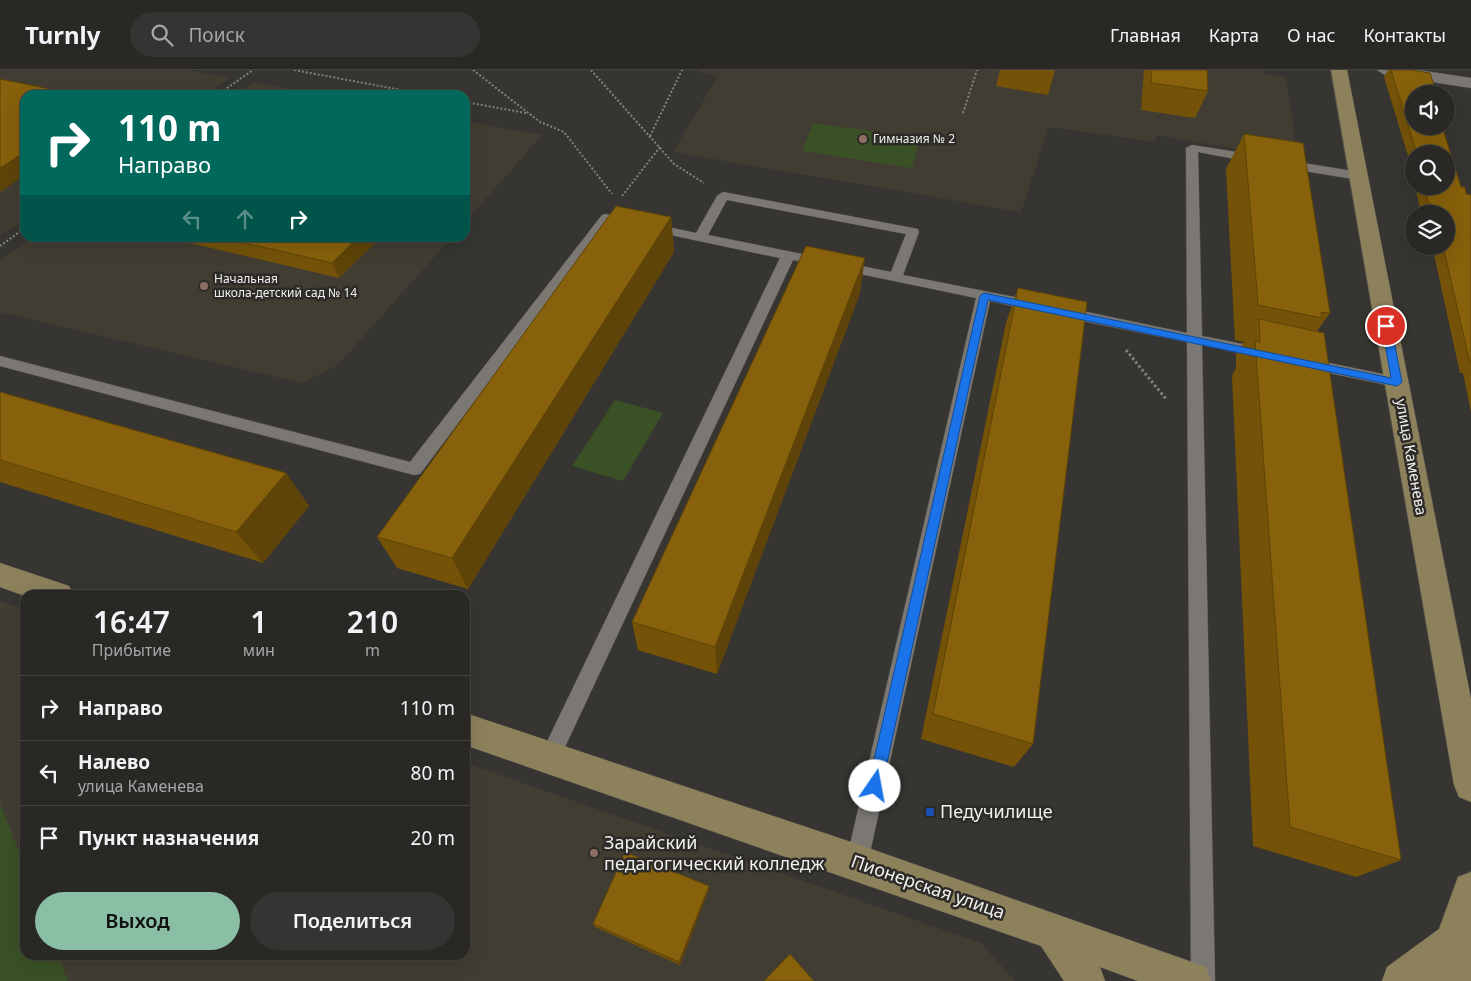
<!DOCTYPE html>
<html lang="ru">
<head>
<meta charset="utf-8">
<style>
  body { margin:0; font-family:"Noto Sans",sans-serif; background:#353432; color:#f1f3f6; height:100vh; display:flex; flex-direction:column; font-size:19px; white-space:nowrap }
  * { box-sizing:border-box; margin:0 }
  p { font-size:16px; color:#a5a6a7 }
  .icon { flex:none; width:28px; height:28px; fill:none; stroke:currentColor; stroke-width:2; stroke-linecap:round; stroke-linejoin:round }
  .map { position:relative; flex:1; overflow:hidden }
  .drawer { position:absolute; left:20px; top:520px; width:450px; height:370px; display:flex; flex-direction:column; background:#292825; border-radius:15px; box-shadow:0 5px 20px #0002,0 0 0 1px #454442 }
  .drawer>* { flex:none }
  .guide { position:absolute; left:20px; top:20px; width:450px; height:152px; border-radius:15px; box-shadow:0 5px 20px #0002,0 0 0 1px #454442; background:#00695c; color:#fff; overflow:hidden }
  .tools { position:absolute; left:1405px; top:15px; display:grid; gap:10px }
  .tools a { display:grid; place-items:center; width:50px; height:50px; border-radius:50%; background:#292825; box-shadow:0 5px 20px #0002,0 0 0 1px #454442; font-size:25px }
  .pin { position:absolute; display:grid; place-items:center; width:42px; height:42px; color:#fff; margin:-21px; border:2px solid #fff; border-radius:50%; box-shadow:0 1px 5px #0007 }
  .me { position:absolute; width:55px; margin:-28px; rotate:12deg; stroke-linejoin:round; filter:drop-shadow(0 0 4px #0008) }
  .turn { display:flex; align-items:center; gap:18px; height:105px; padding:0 15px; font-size:22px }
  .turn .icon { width:65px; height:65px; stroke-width:2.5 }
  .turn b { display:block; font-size:35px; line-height:42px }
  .lanes { display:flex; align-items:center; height:48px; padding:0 15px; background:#0003; justify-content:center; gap:25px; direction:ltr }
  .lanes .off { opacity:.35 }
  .eta { display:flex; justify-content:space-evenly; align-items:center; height:85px; text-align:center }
  .eta b { font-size:30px; font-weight:600; line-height:35px }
  .cta { display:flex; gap:10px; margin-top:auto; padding:10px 15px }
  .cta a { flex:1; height:58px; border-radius:30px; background:#8abfa5; color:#111; font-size:20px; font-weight:600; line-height:58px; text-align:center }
  .cta a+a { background:#353432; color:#f1f3f6 }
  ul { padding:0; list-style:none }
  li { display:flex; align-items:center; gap:15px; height:65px; padding:0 15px; border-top:1px solid #454442 }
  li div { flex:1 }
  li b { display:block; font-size:19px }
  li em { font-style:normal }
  header { display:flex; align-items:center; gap:30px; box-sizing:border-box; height:70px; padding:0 25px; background:#292825; border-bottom:1px solid #454442 }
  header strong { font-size:24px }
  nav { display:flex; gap:28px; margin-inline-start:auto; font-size:18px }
  .search { width:350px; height:45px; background:#353432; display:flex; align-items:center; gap:12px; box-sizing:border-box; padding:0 18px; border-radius:28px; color:#a5a6a7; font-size:19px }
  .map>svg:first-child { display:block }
  .built { fill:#423d33 }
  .green { fill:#3a5126 }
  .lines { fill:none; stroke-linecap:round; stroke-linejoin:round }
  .lane-casing { stroke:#565450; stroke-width:1 }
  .street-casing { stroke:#565450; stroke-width:1 }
  .secondary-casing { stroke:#565450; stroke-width:1 }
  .path-far1 { stroke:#83817d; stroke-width:2; stroke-dasharray:2 2; stroke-linecap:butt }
  .path { stroke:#83817d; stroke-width:3; stroke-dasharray:2.5 2.5; stroke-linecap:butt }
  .lane { fill:#7b7874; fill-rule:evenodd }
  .street { fill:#7b7874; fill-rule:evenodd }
  .secondary { fill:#8d815c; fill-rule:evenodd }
  .wall { fill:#745309 }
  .shaded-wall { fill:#5e4408 }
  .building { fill:#87610b; stroke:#5e4408 }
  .route { fill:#1a73e8; stroke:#114b97 }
  .education-dot { fill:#8d6e63; stroke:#2d2b27; stroke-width:2 }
  .transit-dot { fill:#1a4fb4; stroke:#2d2b27; stroke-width:2 }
  .labels { text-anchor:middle; stroke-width:5; stroke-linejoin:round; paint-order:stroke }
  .far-poi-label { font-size:12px; fill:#f2f0ee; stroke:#2d2b27; text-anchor:start }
  .street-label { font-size:15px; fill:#f2f0ee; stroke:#2d2b27 }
  .near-poi-label { font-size:18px; fill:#f2f0ee; stroke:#2d2b27; text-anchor:start }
  .near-street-label { font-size:18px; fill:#f2f0ee; stroke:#2d2b27 }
</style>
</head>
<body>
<header>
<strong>Turnly</strong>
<div class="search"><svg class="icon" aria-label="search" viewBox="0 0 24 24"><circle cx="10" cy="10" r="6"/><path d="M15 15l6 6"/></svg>Поиск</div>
<nav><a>Главная</a><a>Карта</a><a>О нас</a><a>Контакты</a></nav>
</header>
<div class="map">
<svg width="1471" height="911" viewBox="0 0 1471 911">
  <rect width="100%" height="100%" fill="#373531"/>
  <path class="built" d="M0,0H189L230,8L205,25H25V149L0,166Z
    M699,0H1264L1265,4L1286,7L1297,84L1293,89L1155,65L1156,72L1049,57L1021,142L673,82L718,6L698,2Z
    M253,12L325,25H234Z
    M465,51L542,65L465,152Z
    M32,168H451L338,295L302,313L0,242V190Z
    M0,531L25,539V885H465V693L981,873L1015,911H0Z"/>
  <path class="green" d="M813,53L920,68L912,98L802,81Z
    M615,330L663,343L623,411L572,396Z
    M0,733L25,798V885H58L68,911H0Z"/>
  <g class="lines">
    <g class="lane-casing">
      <path id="lane" d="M1192,75L1256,85L1262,89L1256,93L1198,82L1202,266L1263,278L1270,283L1263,288L1202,275L1215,911H1191L1187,272L1063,247L1056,242L1063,237L1187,263L1186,78Z
        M1284,90L1359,102L1365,106L1359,110L1280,97L1278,94Z
        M723,122L918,159L919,162L903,205L1035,231L1042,236L1035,241L990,231L868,792L865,800L857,803L849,800L846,792L976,228L793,190L557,694L550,697L543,694L539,687L543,680L780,188L609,152L420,404L414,405L0,296V286L410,392L602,145L606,144L696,163L717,126ZM727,130L906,164L891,202L708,165Z
        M1305,288L1397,307L1402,308L1405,312L1402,316L1397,317L1300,297L1298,293L1300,289Z"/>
    </g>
    <g class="street-casing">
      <path id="street" d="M1377,0H1418L1471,8V18L1385,5Z"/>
    </g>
    <g class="secondary-casing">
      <path id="secondary" d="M1331,0H1347L1471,629V732L1459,727L1454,715Z
        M0,493L69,516L74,525L25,526L0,517Z
        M465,643L857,774L1192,892L1206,897L1211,911H1138L1100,897L1105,911H1064L1041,876L465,675Z
        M1471,802V911H1382L1387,897L1439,859L1458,807Z"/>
    </g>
    <path class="path-far1" d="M294,0L428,25
      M473,0L540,52L564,62L612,124
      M591,0L674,94L704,113
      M217,25L253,0
      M465,32L526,43
      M963,43L977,0
      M650,66L682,0
      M622,126L660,77
      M0,176L25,158"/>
    <path class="path" d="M1126,280L1166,329"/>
    <use href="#lane" class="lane"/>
    <use href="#street" class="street"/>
    <use href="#secondary" class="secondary"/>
  </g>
  <path class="wall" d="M1000,0H1055L1048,25L996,16Z
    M1144,0H1207L1208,21L1195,48L1141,40Z
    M1388,0H1411L1430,3L1437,24H1414V56H1442L1461,117H1465L1466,124L1471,125V342L1463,303H1460L1433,180H1431L1430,176H1446V144L1421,143L1415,116H1446V84H1414V109L1412,99L1384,7Z
    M1244,64L1330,243L1317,261L1401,790L1356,807L1253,776L1232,306L1236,298V284L1244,272L1235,270L1226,99Z
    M671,147L674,182L468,519L397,498L377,467Z
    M186,168H380L339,208L190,173Z
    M1018,218L1033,674L1014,697L921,669L1006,253Z
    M860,223L717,604L638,580L632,552Z
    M0,322L286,403L309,436L263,493L0,412Z
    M709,819L680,895L595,857L593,854Z"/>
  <path class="shaded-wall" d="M25,82V105L0,122V98Z
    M671,147L674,182L468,519L452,488Z
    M357,168H380L339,208L332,193Z
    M865,188L860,223L717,604L715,577Z
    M286,403L309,436L263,493L236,462Z
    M709,816V819L680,895L679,892Z"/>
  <path class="building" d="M1152,0H1207L1208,21L1151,13Z
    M1391,0H1411L1430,3L1437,24H1414V56H1442L1461,117H1465L1466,124L1471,125V293H1470L1443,176H1446V144H1433L1431,134L1428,133L1425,116H1446V84H1417Z
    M0,9L80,25H25V82L0,98Z
    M1244,64L1303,73L1330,243L1321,242L1322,248L1258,235Z
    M616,136L671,147L452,488L377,467Z
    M224,168H357L332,193Z
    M806,176L865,188L715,577L632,552Z
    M1018,218L1087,232L1033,674L933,644Z
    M1259,249L1324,263L1401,790L1290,757L1255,271L1260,272Z
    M0,322L286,403L236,462L0,390Z
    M625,782L709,816L679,892L593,854Z
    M790,884L814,911H764Z"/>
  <path class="route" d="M984,223L1391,308L1382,256L1386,253L1391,256L1402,312L1397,316L988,230L882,716L880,721L875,723L870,721L868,716L980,226Z"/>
  <g class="education-dot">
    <circle cx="863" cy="69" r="5"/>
    <circle cx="204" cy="216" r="5"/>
    <circle cx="594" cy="783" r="5"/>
  </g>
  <rect class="transit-dot" x="925" y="737" width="10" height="10" rx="2.5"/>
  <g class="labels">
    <g class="far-poi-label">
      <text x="873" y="73">Гимназия № 2</text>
      <text x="214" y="213">Начальная<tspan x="214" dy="14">школа-детский сад № 14</tspan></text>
    </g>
    <g class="street-label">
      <text transform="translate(1411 387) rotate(80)" y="5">улица Каменева</text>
    </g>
    <g class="near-poi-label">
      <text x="940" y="748">Педучилище</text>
      <text x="604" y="779">Зарайский<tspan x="604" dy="21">педагогический колледж</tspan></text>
    </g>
    <g class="near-street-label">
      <text transform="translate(928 817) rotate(19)" y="6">Пионерская улица</text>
    </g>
  </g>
</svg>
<div class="tools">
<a><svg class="icon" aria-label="sound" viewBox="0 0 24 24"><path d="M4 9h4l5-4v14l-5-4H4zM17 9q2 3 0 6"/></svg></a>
<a><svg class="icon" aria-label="search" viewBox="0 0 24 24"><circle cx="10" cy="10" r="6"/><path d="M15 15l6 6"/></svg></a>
<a><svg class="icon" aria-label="layers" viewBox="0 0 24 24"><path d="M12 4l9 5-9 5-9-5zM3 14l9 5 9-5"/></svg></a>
</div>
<div class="pin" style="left:1386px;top:256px;background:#d93025"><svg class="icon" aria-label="arrive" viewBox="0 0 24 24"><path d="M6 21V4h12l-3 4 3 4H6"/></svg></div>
<svg class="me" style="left:875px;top:716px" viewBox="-20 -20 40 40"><circle r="19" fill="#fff"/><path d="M0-13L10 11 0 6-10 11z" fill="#1a73e8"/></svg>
<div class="guide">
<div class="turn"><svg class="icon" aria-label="right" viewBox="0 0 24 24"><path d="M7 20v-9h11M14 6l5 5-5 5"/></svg><div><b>110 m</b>Направо</div></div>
<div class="lanes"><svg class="icon off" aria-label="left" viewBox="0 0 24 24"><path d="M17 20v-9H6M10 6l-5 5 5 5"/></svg><svg class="icon off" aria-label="ahead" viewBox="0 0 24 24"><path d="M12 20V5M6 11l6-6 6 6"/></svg><svg class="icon" aria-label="right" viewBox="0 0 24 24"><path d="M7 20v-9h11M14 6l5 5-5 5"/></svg></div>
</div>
<section class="drawer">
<div class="eta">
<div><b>16:47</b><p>Прибытие</p></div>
<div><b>1</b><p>мин</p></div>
<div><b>210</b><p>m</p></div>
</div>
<ul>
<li><svg class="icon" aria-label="right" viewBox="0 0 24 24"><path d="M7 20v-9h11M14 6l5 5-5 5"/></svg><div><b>Направо</b></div><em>110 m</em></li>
<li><svg class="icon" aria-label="left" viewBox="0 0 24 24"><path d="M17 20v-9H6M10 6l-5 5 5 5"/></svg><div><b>Налево</b><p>улица Каменева</p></div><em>80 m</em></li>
<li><svg class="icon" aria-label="arrive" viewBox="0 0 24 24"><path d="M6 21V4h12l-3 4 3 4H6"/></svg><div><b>Пункт назначения</b></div><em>20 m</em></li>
</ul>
<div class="cta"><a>Выход</a><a>Поделиться</a></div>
</section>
</div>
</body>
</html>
